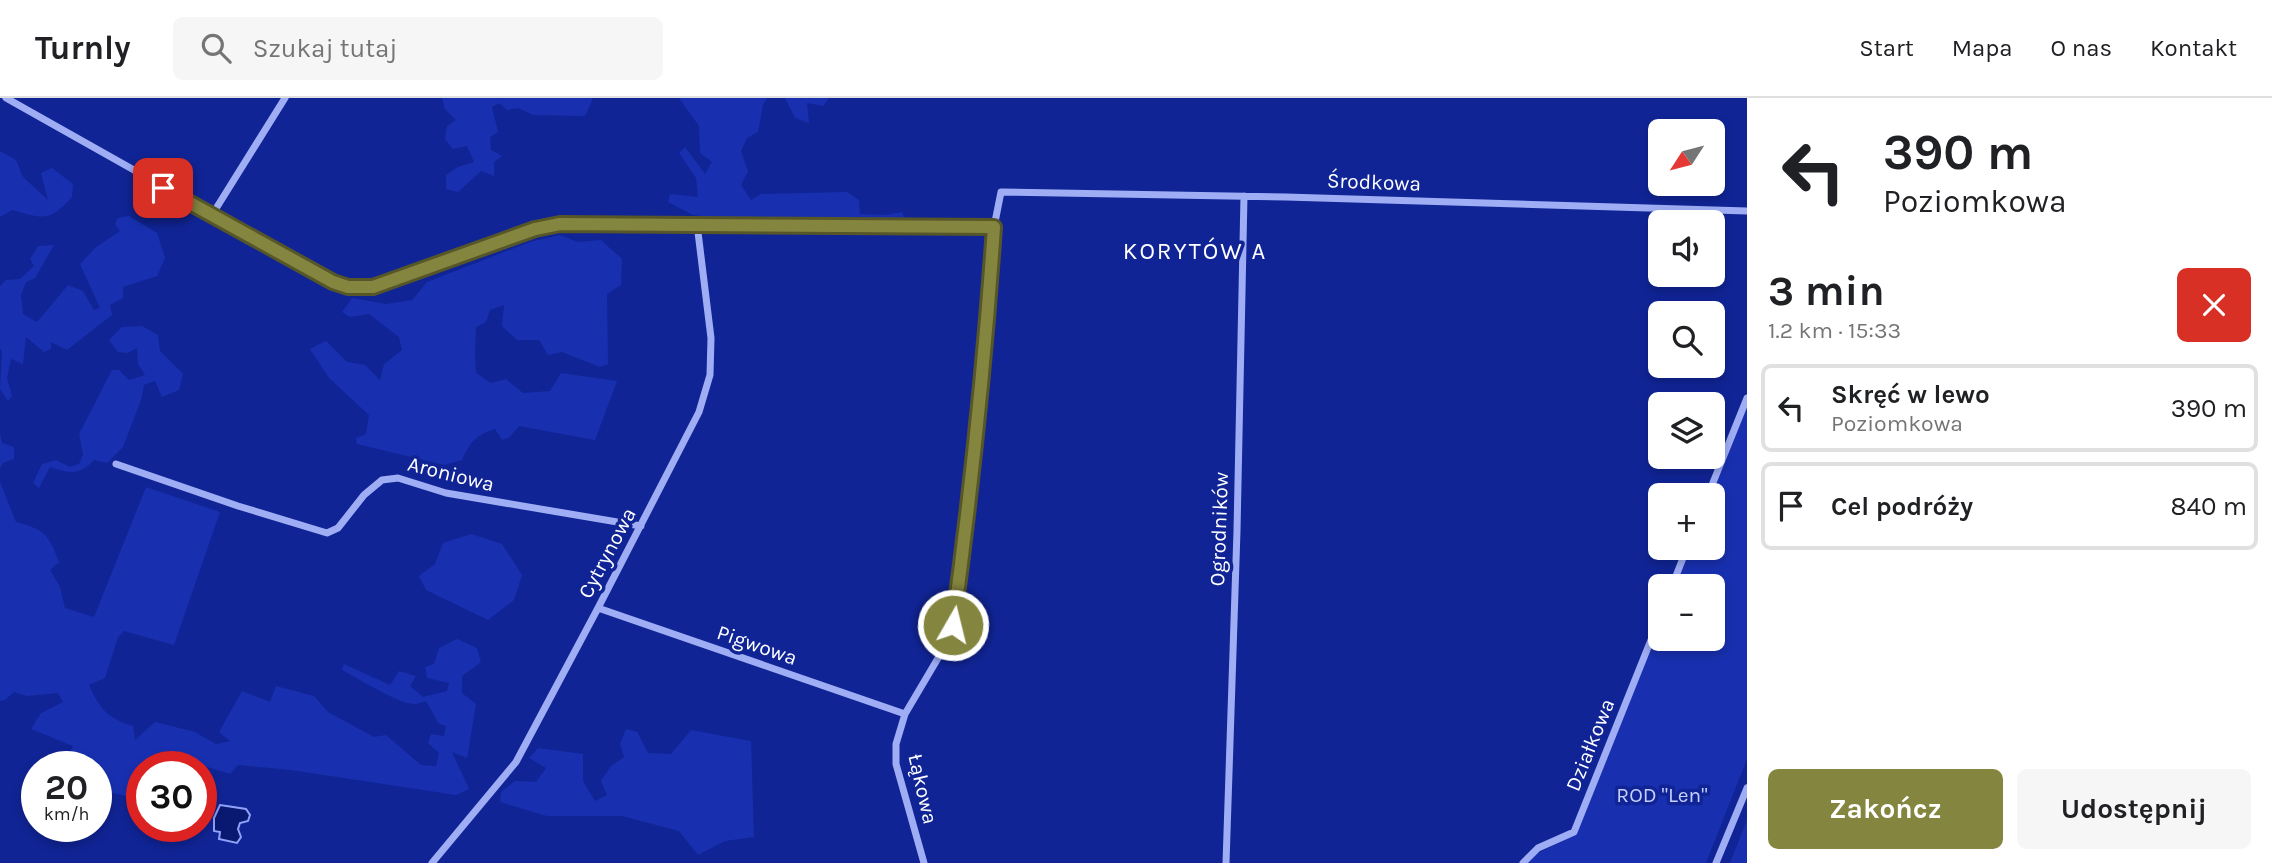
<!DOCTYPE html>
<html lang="pl">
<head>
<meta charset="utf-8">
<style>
  body { margin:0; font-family:Karla,sans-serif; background:#f6f6f6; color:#202124; height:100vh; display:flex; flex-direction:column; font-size:26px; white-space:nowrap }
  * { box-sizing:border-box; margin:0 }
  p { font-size:23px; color:#757577 }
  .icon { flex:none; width:38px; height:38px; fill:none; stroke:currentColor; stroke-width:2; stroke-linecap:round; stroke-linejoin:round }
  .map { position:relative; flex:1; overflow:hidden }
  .side { display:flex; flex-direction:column; background:#fff; width:525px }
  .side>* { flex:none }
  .hud { background:#fff; color:#202124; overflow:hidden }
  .needle { width:46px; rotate:234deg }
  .controls { position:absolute; left:1648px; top:21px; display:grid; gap:14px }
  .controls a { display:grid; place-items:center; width:77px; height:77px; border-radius:10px; background:#fff; box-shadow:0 4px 10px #0003; font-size:35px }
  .speed { position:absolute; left:21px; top:653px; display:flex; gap:14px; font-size:35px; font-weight:700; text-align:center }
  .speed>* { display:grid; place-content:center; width:91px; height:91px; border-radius:50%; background:#fff; box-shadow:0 4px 10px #0003; line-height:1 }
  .speed small { font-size:18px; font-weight:400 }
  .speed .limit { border:10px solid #d22; background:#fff; color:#111 }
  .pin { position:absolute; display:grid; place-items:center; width:60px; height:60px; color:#fff; margin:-30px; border-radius:14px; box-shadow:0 4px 10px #0006 }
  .me { position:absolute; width:77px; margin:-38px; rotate:8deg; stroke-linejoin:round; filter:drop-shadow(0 0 5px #0008) }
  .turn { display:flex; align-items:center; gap:24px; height:147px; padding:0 21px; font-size:32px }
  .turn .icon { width:91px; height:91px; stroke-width:2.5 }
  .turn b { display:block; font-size:49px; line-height:60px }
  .round { display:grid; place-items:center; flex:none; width:74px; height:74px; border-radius:10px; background:#f6f6f6 }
  .head { display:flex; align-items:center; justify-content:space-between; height:119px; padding:0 21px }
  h1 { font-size:42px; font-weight:700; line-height:52px }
  .primary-button { display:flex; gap:14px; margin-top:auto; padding:14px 21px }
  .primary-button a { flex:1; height:80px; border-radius:10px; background:#84853f; color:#fff; font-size:28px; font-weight:700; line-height:80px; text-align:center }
  .primary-button a+a { background:#f6f6f6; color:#202124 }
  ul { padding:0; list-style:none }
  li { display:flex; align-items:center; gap:21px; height:88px; margin:0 14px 10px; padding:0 7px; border:4px solid #e0e0e0; border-radius:10px }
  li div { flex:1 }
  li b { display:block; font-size:26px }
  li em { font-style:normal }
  header { display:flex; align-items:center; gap:42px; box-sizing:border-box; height:98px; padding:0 35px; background:#fff; border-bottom:2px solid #e0e0e0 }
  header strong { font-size:33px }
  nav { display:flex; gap:38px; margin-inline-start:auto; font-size:24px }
  .search { width:490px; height:63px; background:#f6f6f6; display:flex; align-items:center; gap:18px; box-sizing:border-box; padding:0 24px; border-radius:10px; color:#757577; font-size:26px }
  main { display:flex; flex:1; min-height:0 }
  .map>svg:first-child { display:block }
  .green { fill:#1830b0 }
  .water { fill:#091871; stroke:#90a2f7; stroke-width:2 }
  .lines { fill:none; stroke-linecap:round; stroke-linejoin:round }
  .minor { stroke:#9fadf4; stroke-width:7 }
  .route-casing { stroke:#565629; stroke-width:18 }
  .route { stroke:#84853f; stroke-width:12 }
  .labels { text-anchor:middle; stroke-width:7; stroke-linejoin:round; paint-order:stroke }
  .street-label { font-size:21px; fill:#fff; stroke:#102495 }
  .park-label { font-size:21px; fill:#c6d0fe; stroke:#102495 }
  .quarter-label { font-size:24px; letter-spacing:2px; fill:#fff; stroke:#102495 }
</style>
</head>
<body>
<header>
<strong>Turnly</strong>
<div class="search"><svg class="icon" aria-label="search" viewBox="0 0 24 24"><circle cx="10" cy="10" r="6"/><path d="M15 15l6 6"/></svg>Szukaj tutaj</div>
<nav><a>Start</a><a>Mapa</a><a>O nas</a><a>Kontakt</a></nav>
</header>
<main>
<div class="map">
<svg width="1747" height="765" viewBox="0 0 1747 765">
  <rect width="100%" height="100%" fill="#102495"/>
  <path class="green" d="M442,0H592V3L585,18L533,17L518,10L507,12L499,5L492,9L498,34L490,39L491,52L502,58L494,64V78L481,73L458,94L446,91V77L458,69L474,64L467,48L453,51L445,41L447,28L456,22L445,11Z
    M679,0H767L763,7L758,34L747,40L741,53L748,73L741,87L751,102L761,96L847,94L859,102L860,116L885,117L902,114L906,125L715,120L693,117L668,104L670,96L698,99L696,80L679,55L685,49L705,76L712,64L700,55L699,28Z
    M785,0H829L823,8L807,5L809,25L795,20Z
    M0,53L16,62L23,79L48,102L41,75L52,70L73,86L72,99C49,124 44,121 12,112L0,119Z
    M129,118L157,135L165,160L157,178L123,189V200L110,207L112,217L67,252L51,244V251L44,254L26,239L23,266L11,261L7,280L12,298L8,303L0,291L2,253L0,251V188L6,182L20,181L34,168L30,161L38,148L54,147L35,180L26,184L21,197L23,216L37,224L68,187L83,193L94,212L100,210L80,166L95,150L120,133L115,126L118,120Z
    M560,137L578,144L601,142L622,161L621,187L607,196L608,266L600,269L562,254L548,257L539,242H517L502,228L504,207L490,212L486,224L476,229L475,255L476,275L491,285L506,281L523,295L550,293L561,275L617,283L595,342L519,328L510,339L502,342L495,331C476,337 470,344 462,362L444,367L357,346L356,340L366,336L369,317L329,280L310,251L326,243L347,264L365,267L380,282L384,266L402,252L399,239L369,216L350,219L342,214L352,200L386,206L412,202L427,184L530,144Z
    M142,228L158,237L160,253L183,276L179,292L162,299L155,283L144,287L141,302L123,349L107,365L94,362C80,378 68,375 50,369L39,390L33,385L42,366L56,362L70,369L79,366L83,356L79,336L112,272H119L129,282L145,277L138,266L137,250L127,255L118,254L109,242L122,229Z
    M1747,308V661L1706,765H1528L1532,758L1575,737L1661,526V541H1713V488H1676L1691,450H1713L1712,397Z
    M0,334L2,345L14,349V361L3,365L0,370Z
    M0,384L16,424C46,432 48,436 59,464L50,472L60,489L65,510L94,519L146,389L220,414L174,547L124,533L118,539L105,580L89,587C100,611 107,620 133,628L135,642L155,624L195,634L216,646L230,643L219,634L242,593L270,604L276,588L314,598L328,614L374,639L386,637L421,667L436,668L439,655L428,645L431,636L444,638L446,628L439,626L426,603C425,603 417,606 416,606C400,607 359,581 342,572L344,566L390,587L399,573L416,578L410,588L423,599L447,593L449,585L427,580L425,569L434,566L439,550L457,541L477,550L481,564L462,578V595L476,606L467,660L452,654L469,691L456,697L291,672L238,667L230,676L201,667L142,668V702L96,691V668H65L73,648L31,631L41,615L63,604L58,595L27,598L14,594L5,602L0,603Z
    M471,436L502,446L522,477L514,502L488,522L426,492L419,478L435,466L443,445Z
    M626,631L637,634L648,655L671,656L691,632L751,643L754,739L725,743L698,757L679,733L622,718H547L500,704L501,694L515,683L536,684L546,670L529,660L538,650L583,656V683L595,703L607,697L601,683L611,668L624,659L620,646Z
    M201,675L210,680L206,717L201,716Z
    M1747,722V765H1730L1745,727Z"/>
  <path class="water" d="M220,707L246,711L250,717L248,723L240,725L238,731L241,739L237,745L219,741L220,734L214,733V720Z"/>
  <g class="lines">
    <path class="minor" d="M6,0L333,184L361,191L373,189L535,131L560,126L994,129
      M212,117L285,0
      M116,366L238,408L327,435L338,430L364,397L382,382L398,380L446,395L641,428
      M1708,397L1747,300
      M1672,488L1687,450
      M598,510L905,616
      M432,765L516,664L598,510L699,314L710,277L711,240L697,126
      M924,765L896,666V646L905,616L947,545L953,527L965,434L989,204L994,129L1001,94L1286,99L1747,113
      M1226,765L1237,433L1244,98
      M1523,765L1538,750L1574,734L1661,517
      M1716,765L1747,690"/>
  </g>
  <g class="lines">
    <g class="route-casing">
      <path id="route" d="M163,90L333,184L348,189H373L535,131L560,126L994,129C985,262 971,395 953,527"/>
    </g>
    <use href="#route" class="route"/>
  </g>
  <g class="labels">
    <g class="street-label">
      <text transform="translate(1374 84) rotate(2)" y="7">Środkowa</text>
      <text transform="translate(451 376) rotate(14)" y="7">Aroniowa</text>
      <text transform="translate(1219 431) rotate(-88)" y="7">Ogrodników</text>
      <text transform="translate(607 455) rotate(-62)" y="7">Cytrynowa</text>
      <text transform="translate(757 547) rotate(19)" y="7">Pigwowa</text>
      <text transform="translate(1590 647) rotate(-68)" y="7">Działkowa</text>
      <text transform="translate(923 691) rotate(77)" y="7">Łąkowa</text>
    </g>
    <g class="park-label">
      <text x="1662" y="704">ROD "Len"</text>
    </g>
    <g class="quarter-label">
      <text x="1195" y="161">KORYTÓW A</text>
    </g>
  </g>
</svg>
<div class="controls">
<a><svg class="needle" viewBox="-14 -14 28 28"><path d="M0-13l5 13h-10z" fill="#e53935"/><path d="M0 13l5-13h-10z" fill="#757577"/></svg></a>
<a><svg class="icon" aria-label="sound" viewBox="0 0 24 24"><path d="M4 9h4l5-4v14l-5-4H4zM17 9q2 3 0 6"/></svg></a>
<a><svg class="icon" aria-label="search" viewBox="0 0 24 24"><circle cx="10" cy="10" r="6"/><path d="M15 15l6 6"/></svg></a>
<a><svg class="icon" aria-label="layers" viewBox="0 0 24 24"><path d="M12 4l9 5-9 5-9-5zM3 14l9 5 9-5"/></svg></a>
<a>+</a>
<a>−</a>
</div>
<div class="speed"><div>20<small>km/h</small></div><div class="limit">30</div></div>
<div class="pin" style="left:163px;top:90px;background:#d93025"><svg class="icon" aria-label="arrive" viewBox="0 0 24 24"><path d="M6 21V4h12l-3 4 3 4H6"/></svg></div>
<svg class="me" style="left:953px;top:527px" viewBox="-20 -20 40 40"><circle r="17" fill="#84853f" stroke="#fff" stroke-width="3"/><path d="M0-11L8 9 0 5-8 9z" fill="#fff"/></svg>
</div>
<section class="side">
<div class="hud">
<div class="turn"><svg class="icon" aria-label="left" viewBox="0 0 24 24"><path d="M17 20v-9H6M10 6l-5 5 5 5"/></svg><div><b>390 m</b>Poziomkowa</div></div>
</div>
<div class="head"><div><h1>3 min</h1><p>1.2 km · 15:33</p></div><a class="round" style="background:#d93025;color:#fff"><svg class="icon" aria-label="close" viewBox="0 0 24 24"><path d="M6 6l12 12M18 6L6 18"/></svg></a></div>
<ul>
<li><svg class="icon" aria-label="left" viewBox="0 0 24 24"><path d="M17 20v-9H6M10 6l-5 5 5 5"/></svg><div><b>Skręć w lewo</b><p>Poziomkowa</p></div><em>390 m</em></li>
<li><svg class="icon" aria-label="arrive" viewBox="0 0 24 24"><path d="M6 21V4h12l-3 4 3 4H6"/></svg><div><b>Cel podróży</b></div><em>840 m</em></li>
</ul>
<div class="primary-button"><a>Zakończ</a><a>Udostępnij</a></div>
</section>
</main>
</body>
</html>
